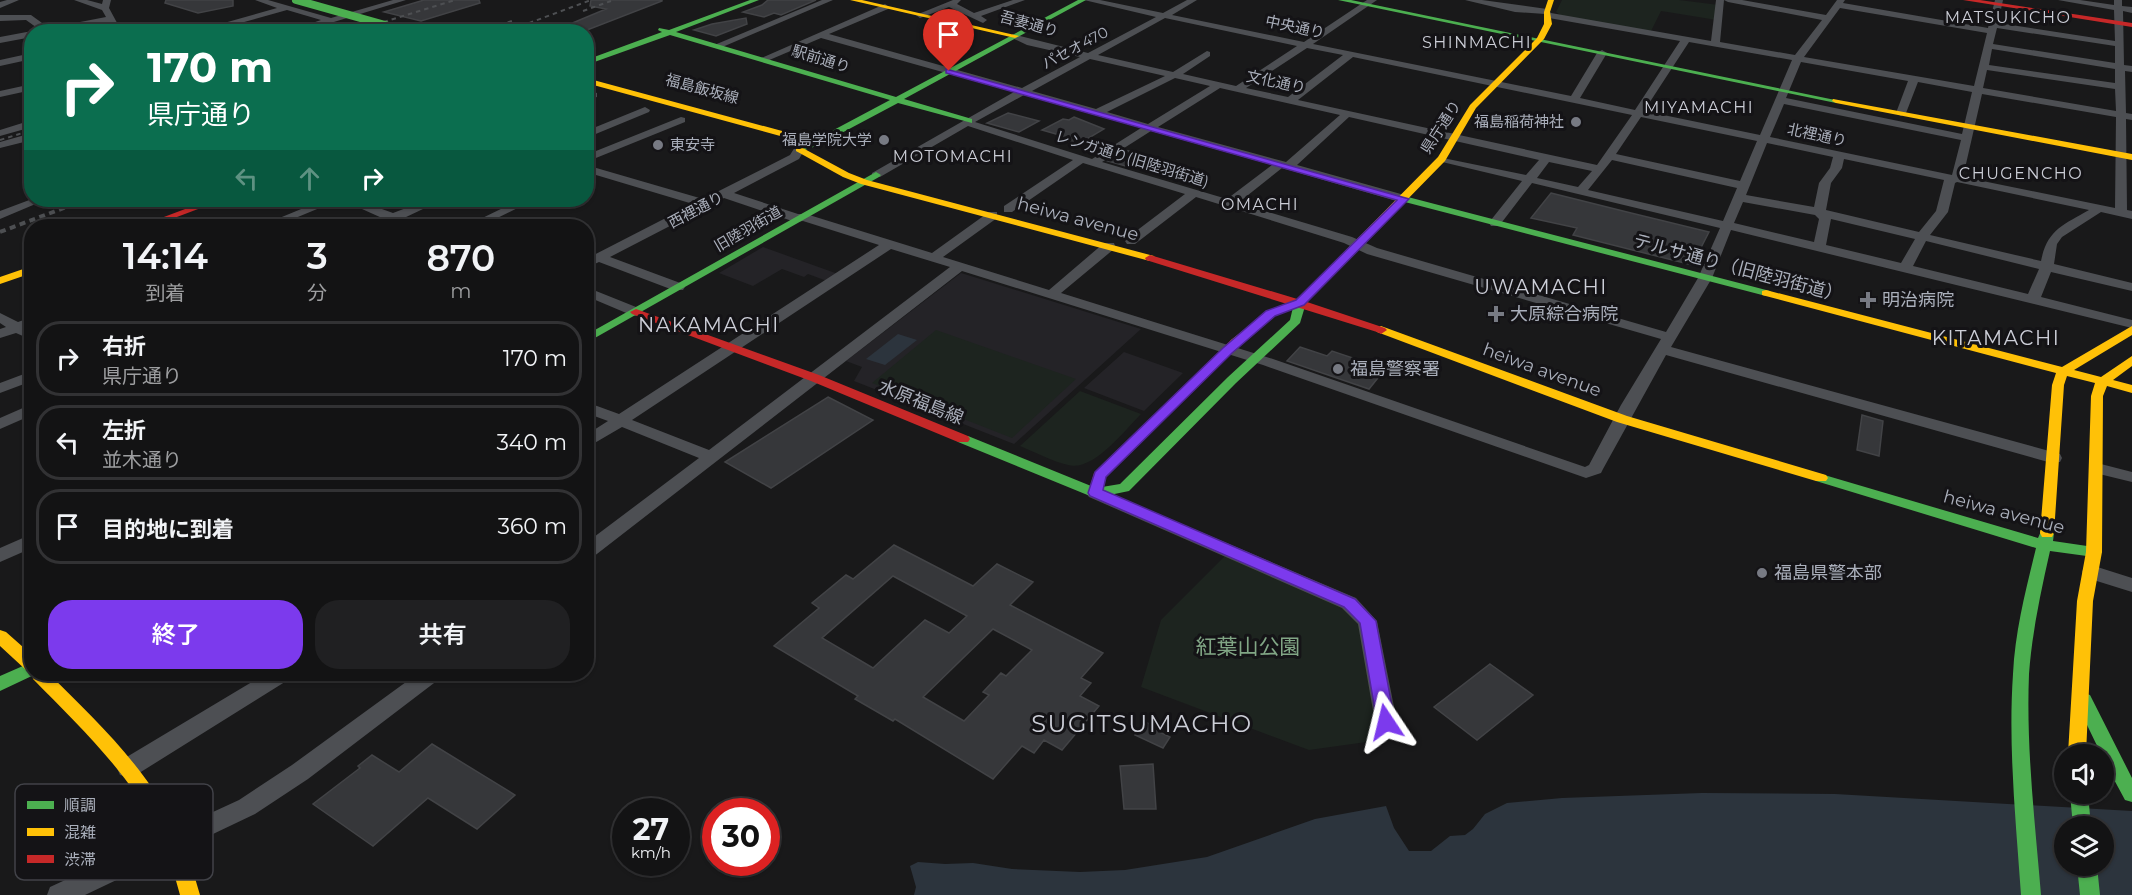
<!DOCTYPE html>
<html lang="ja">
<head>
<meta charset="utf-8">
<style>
  body { margin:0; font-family:Montserrat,"Noto Sans JP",sans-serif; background:#202022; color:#f1f3f6; height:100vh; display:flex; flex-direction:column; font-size:22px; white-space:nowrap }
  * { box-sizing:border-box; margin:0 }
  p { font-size:20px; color:#9d9ea0 }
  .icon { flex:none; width:33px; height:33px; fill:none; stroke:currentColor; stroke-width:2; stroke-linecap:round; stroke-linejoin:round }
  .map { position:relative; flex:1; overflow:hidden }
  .side { position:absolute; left:24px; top:219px; width:570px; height:462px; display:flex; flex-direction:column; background:#131314; border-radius:24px; box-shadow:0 2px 4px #0004,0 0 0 2px #323234 }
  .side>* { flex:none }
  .banner { position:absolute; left:24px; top:24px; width:570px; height:183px; border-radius:24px; box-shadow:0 2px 4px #0004,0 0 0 2px #323234; background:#0b6e4f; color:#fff; overflow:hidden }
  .tools { position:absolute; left:2054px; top:744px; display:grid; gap:12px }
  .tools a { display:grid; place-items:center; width:60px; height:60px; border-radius:50%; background:#131314; box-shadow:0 2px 4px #0004,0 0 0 2px #323234; font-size:30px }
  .speed { position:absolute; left:612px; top:798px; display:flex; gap:12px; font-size:30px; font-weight:700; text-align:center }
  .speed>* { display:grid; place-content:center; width:78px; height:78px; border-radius:50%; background:#131314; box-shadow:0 2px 4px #0004,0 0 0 2px #323234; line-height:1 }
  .speed small { font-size:15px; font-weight:400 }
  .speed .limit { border:9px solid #d22; background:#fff; color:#111 }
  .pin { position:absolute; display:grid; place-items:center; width:51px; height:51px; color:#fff; margin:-62px -26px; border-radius:50% 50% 50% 0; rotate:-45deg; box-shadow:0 0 6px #0007 }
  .pin .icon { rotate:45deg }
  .me { position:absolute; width:66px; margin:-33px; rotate:350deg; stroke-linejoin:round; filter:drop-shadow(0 0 4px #0008) }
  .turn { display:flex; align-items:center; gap:21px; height:126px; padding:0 24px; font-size:27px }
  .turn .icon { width:78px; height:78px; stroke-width:2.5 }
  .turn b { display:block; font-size:42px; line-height:51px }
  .lanes { display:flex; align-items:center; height:57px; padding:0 24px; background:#0003; justify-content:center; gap:30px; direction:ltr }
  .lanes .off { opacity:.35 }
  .eta { display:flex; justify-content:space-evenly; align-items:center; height:102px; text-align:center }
  .eta b { font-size:36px; font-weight:600; line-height:42px }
  .cta { display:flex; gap:12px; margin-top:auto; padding:12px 24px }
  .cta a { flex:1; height:69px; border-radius:24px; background:#7c3aed; color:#fff; font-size:24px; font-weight:600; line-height:69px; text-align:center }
  .cta a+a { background:#202022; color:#f1f3f6 }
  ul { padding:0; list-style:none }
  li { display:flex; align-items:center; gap:18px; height:75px; margin:0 12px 9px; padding:0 12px; border:3px solid #323234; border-radius:24px }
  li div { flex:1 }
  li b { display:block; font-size:22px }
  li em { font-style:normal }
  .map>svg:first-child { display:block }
  .built { fill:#242327 }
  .green { fill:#1d241f }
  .water { fill:#2c343d; fill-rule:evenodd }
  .building { fill:#36373a; stroke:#424346; stroke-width:1.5; fill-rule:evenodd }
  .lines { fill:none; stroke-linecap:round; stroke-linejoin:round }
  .street { fill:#4d4f53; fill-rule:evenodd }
  .fast { fill:#4caf50; fill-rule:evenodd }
  .slow { fill:#ffc107; fill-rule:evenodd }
  .jam { fill:#c62828; fill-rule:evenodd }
  .rail-far1 { stroke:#4d4f52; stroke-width:2; stroke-dasharray:4.5 4; stroke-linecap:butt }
  .rail { stroke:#4d4f52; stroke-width:4; stroke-dasharray:6 4.5; stroke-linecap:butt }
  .fast-bridge { stroke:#4caf50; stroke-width:8 }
  .route { fill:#7c3aed; stroke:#51269a; stroke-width:1.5 }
  .poi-dot { fill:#777a83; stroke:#141316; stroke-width:2 }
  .labels { text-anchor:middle; stroke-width:6; stroke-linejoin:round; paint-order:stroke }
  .far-street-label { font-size:15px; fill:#aaafbb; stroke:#141316 }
  .far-poi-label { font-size:15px; fill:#aaafbb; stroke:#141316; text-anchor:end }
  .far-neighbourhood-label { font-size:16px; letter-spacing:1.5px; fill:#ccced7; stroke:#141316 }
  .street-label { font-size:18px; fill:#aaafbb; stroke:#141316 }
  .poi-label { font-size:18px; fill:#aaafbb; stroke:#141316; text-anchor:start }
  .neighbourhood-label { font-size:20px; letter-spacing:1.5px; fill:#ccced7; stroke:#141316 }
  .near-park-label { font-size:21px; fill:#81a685; stroke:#141316 }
  .near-neighbourhood-label { font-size:24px; letter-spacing:1.5px; fill:#ccced7; stroke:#141316 }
  .key { fill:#141316; stroke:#414248; stroke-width:1.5 }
  .key-label { font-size:16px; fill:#aaafbb }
</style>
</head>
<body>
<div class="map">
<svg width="2132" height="895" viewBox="0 0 2132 895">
  <rect width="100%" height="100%" fill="#19191a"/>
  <path class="built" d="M763,247L838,274L827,281L808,274L804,277L782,269L753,286L719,273Z
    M961,273L1141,329L1014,444L854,381L862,367L846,361Z
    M1124,352L1183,373L1144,411L1084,388Z"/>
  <path class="green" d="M1562,0H1679L1719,5L1717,20L1661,11L1651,31L1563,17L1556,12Z
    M936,330L1076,379L1012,438L872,383Z
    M1080,391L1141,414C1124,431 1093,472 1068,465C1051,461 1035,452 1020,446Z
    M1226,555L1343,607L1359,623L1381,740L1309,750L1141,687L1161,620Z"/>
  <path class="water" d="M898,334L917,340L885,365L866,359Z
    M1702,793L1835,794L2132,811V895H914L916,887L910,866L918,862L945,864L973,863L1012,869L1080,872L1125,870L1207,857L1315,819L1386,806L1394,828L1409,851H1431L1450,836L1465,835L1473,829L1485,814L1507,803L1562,798ZM2064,826H2103V866H2064Z"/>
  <path class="building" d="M166,0H233V6L198,13L165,3Z
    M424,0H479L480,3L421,21L384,12Z
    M591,0H662V1L582,32H551L606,9L590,6Z
    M768,0H816L781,15L774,13L764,17L743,12L762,5Z
    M746,18L747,24L716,36L694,30L712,24Z
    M1008,113L1039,121L1019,132L987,123Z
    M1074,117L1104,129L1077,145L1058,139L1063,136L1042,130L1063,119L1069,120Z
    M1125,150L1146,156L1129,167L1108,161Z
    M1551,193L1627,212L1709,232L1692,265L1573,235L1577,228L1531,218Z
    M1300,347L1327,356L1332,351L1356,359L1352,364L1381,374L1369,389L1287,361Z
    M828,397L873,420L771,488L725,462Z
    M1862,415L1883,421L1879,456L1857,450Z
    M894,545L973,586L997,564L1033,582L1010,605L1103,653L1081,678L1091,683L1080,696L1099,706L1062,750L1044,740L1034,753L1022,746L993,779L895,719L893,721L855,699L858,696L774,646L819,608L812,603L846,575L853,579ZM893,576L967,616L949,633L925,620L873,668L822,638ZM993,629L1032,650L1006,676L1001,673L983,692L989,695L964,721L923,697Z
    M1490,664L1533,695L1477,740L1434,707Z
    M1145,722L1157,727L1155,730L1170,737L1163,748L1135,735Z
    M432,744L515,795L477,829L428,798L373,846L313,804L360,768L358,766L372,755L399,772Z
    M1153,764L1156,809H1124L1120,766Z"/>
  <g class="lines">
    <path class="street" d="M7,0H19L0,8V2Z
      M74,0H87L102,4L103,0H111L109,8L122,32H113L108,22L58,32H38L40,30L26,20L0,21V15H31L49,28L106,17L102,10Z
      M255,0H268L331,18L393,0H406L301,32H286L321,20L287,10L208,32H192L277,8Z
      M822,0H833L720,48L712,46Z
      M953,0H961L957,4L974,13L1013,0H1025L981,16L987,20L983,23L949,7L920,18L916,15Z
      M1084,0H1100L1163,13L1187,0H1197L1172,15L1304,42L1367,0H1377L1313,44L1571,96L1597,53L1602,50L1607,53L1580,98L1635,110L1680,41L1549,18L1545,14L1515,12L1465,0H1482L1547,9L1551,13L1711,41L1716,0H1742L1826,15L1837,0H1845L1843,3L1988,28L1995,0H2003L1998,23L2115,41L2114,10L2058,0H2080L2114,5V0H2122V6L2132,7V13L2123,11L2124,65L2132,66V72L2125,71L2126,113L2132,114V120L2126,119L2127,210L2132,211V219L2101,212L2062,237L2057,244L2054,264L2132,283V291L2051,272L2041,297L2132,320V328L1731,230L1712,278L1671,347L2060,454L2062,458L2060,462H2048L1666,355L1603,469L1601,473L1586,478L1263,365L962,271L593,557L586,559V543L699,458L622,427L586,448V435L608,421L586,413V402L619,414L879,245L803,221L795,222L724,198L610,257L683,284L685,287L683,290H673L599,262L586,268V259L693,204L586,172V165L703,199L790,155L795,147H803L805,149L799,159L734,193L798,214H806L932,253L989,212H997V218L943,257L1049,290L1104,243H1114L1115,246L1114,249L1061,293L1273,359L1585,467L1589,465L1621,405L1661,339L1367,254L1344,243L1196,197L1135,244H1127L1125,241L1127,238L1185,194L1083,163L1012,212H1004V206L1073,160L968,126L880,177H872V173L1014,92L821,38L767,61L759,59L885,4L889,7L888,9L829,34L1022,88L1080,57L1027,45L1012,38V34L1088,53L1156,17ZM1724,0L1728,2L1822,20L1795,55L1720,42ZM1840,8L1987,33L1974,86L1804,57ZM1165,18L1297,46L1236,86L1183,74L1210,56V52L1207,51L1173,72L1098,55ZM1997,28L2115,46V63L1993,44ZM1689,42L1792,60L1760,135L1644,111ZM1307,48L1343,55L1288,97L1246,88ZM1992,49L2115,69V83L1989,65ZM1353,57L1632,115L1597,165L1298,100ZM1090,59L1165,76L1096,109L1032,91ZM1801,62L1908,81L1896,113L1901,116L1906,113L1918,82L1972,92L1962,134L1786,98ZM1987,70L2115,89L2116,111L1983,88ZM1175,78L1210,86L1148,124L1107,112ZM1220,88L1340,115L1286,162L1158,127ZM1982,94L2116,117L2115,208L1963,177ZM1024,95L1141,128L1092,159L975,122ZM1784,104L1961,140L1952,175L1770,137ZM1349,117L1539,160L1526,175L1438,157V161L1522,181L1491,220L1489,223L1491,226H1499L1532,183L1720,228L1698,278L1666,332L1377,248L1352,237L1238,203L1282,168L1400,202H1408V196L1297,165ZM1641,117L1757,141L1740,181L1616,154ZM1151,131L1272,165L1227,199L1102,162ZM1767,143L1833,157L1830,168L1819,183L1814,207L1746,195ZM1844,159L1944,180L1936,211L1919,232L1826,210L1831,183L1842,168ZM1612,160L1737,188L1723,221L1588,190ZM1549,162L1592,171L1578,187L1537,178ZM1955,183L1957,182L2089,210C2063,225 2047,230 2041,261L1930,235L1948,212ZM1743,202L1815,215L1819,219L1814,242L1734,223ZM1831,219L1915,239L1901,263L1826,245ZM1926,241L2039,269L2028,294L1913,266ZM891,249L950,267L709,450L632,420Z
      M32,31V37L0,43V37Z
      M32,53V59L0,66V60Z
      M32,84V90L0,97V91Z
      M593,92L597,93V97L586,100V94Z
      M645,107L650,110L649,112L586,138V131Z
      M681,117L685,118V122L586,162V155Z
      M32,120V127L0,136V130Z
      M32,133V140L0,148V142Z
      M32,199L45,200L0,219V211Z
      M323,200H339L276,226H260Z
      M342,200H357L393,213L427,200H442L404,218L418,223L420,226H404L393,222L383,226H367L369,223L382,218Z
      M519,200H534L481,226H466Z
      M586,287L641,309L643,312L636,316L631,315L586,296Z
      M0,313L18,322L32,317V326L28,328L32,330V340L16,333L0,338V329L6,327L0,323Z
      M32,371V381L0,393V383Z
      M32,404V415L0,429V418Z
      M2097,463L2132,472V482L2091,472L2089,468L2091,464Z
      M1095,487L1356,598L1377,621L1397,722L1394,728L1386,731L1378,728L1375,722L1358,624L1342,608L1089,497L1086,493L1089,489Z
      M32,534V548L0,562V548Z
      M2091,565L2132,578V592L2084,577L2082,572L2084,567Z
      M265,674H291L288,680L136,775L128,777L120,775L117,768L120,761Z
      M417,674H441L438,680L308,779L255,814L85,895H47L50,887L239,800L292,765Z"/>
    <path class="fast" d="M750,0H759L676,32L896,97L1078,0H1086L904,99L972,119V123L898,103L819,145L799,152L796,151V147L813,141L890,100L670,35L586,65V60L662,32L658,30L659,28L669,30Z
      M1338,0H1351L1840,101L1836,103Z
      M876,172L881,175L879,177L586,343V335Z
      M1404,196L1770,291L1772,293L1766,296L1401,201L1399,199Z
      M1300,300L1306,303L1300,323L1236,383L1129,491L1095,498L1090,496L958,442L956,439L958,436H968L1096,488L1120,484L1228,377L1290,320L1294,303Z
      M1821,474L2038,538L2042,529H2052L2054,533L2053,541L2094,547L2099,548L2102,552L2099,556L2094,557L2050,551C2041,591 2032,632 2029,674C2026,748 2035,822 2041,895H2021C2016,822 2008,748 2013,674C2015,631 2026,589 2036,548L1816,481L1814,478L1816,475Z
      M32,662V674H36L0,691V676Z
      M2084,693L2090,695L2132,778V802L2125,800L2111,774L2103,754H2101L2075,700L2078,695Z
      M2070,794H2088L2091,826H2073Z
      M2077,866H2097L2100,895H2080Z"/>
    <path class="slow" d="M850,0H862L1019,36L1015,38Z
      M1548,0H1554L1550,12L1552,24L1544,39L1476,108L1445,161L1304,305L1275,316L1239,346H1231L1229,343L1231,340L1267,312L1296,301L1438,157L1470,105L1537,38L1544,24V12Z
      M586,78L819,141L820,143L813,145L586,83Z
      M1833,99L2132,154V160L1836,103L1832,101Z
      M799,146L849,173L867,180L1154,256L1155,258L1150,261L1146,260L861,184L843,177L796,151V147Z
      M32,266V273L0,284V277Z
      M1766,290L2062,367L2132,326V335L2074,370L2101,377L2132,356V366L2113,380L2132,385V393L2107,386L2103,396L2102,552L2093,601L2086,754H2068L2077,601L2086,552L2091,396L2095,383L2067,376L2064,385L2054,533L2052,537H2042L2040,533L2052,385L2056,373L1762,295V291Z
      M1381,326L1627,416L1826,475L1828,478L1826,481H1816L1617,422L1377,332L1375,330L1377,328Z
      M0,630L6,632L32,655V671L26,670L0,646Z
      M32,672L49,674C95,719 142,764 173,822C185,845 193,870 200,895H180C174,873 168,851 158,830C127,771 79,726 33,679Z"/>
    <path class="jam" d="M1963,0H1980L2132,23V27Z
      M209,200H222L153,226H140Z
      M1150,255L1304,301L1385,328L1387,330L1381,334L1377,332L1146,260L1145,258Z
      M636,309L819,375L968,436L970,439L968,442H958L811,381L632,314L630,312Z
      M1235,339L1239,340L1241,343L1239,346L1106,477L1100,496H1090L1088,493L1094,473L1231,340Z"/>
    <path class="rail-far1" d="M583,11L611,1
      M329,32L357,23
      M351,32L455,0
      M484,32L514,20
      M505,32L591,0
      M0,140L32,130"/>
    <path class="rail" d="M0,232L85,200"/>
    <path class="fast-bridge" d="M296,0L410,32"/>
  </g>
  <path class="route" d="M946,69L1409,199L1304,305L1275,316L1232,353L1106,477L1103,490L1355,599L1376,621L1395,722L1392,727L1386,729L1380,727L1377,722L1360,623L1344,607L1090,496L1088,493L1095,472L1223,348L1266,311L1296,300L1397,200L946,73Z"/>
  <g class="poi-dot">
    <circle cx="1576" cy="122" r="6"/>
    <circle cx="884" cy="140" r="6"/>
    <circle cx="658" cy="145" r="6"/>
    <path d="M1865 291h6v6h6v6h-6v6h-6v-6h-6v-6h6z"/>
    <path d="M1493 305h6v6h6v6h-6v6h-6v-6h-6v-6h6z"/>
    <circle cx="1338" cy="369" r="6"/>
    <circle cx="1762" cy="573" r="6"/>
  </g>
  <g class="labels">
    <g class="far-street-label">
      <text transform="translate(1029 24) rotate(15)" y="5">吾妻通り</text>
      <text transform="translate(1295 27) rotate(12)" y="5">中央通り</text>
      <text transform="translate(1075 48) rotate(-28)" y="5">パセオ470</text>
      <text transform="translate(821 59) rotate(17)" y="5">駅前通り</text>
      <text transform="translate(1276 82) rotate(12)" y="5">文化通り</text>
      <text transform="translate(702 89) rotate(15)" y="5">福島飯坂線</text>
      <text transform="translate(1441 127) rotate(-57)" y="5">県庁通り</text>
      <text transform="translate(1817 135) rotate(12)" y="5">北裡通り</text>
      <text transform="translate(1132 159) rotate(17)" y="5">レンガ通り(旧陸羽街道)</text>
      <text transform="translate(696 210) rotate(-28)" y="5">西裡通り</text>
      <text transform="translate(748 229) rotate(-30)" y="5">旧陸羽街道</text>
    </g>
    <g class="far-poi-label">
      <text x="1564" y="127">福島稲荷神社</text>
      <text x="872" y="145">福島学院大学</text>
      <text x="670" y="150" text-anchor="start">東安寺</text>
    </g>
    <g class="far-neighbourhood-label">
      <text x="2008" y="23">MATSUKICHO</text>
      <text x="1477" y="48">SHINMACHI</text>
      <text x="1699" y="113">MIYAMACHI</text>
      <text x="953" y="162">MOTOMACHI</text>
      <text x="2021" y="179">CHUGENCHO</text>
      <text x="1260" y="210">OMACHI</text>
    </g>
    <g class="street-label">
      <text transform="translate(1078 219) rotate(15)" y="6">heiwa avenue</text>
      <text transform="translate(1738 268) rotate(15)" y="6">テルサ通り（旧陸羽街道）</text>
      <text transform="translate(1542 370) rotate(20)" y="6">heiwa avenue</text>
      <text transform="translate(921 402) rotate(22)" y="6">水原福島線</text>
      <text transform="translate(2004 512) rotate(15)" y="6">heiwa avenue</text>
    </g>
    <g class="poi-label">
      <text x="1882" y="306">明治病院</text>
      <text x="1510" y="320">大原綜合病院</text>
      <text x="1350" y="375">福島警察署</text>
      <text x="1774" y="579">福島県警本部</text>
    </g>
    <g class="neighbourhood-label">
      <text x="1541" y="294">UWAMACHI</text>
      <text x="709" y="332">NAKAMACHI</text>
      <text x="1996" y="345">KITAMACHI</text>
    </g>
    <g class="near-park-label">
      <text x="1248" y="654">紅葉山公園</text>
    </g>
    <g class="near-neighbourhood-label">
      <text x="1142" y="732">SUGITSUMACHO</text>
    </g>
  </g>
  <rect x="15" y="784" width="198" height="96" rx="9" class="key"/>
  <rect x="27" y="801" width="27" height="8" fill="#4caf50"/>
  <rect x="27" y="828" width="27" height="8" fill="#ffc107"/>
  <rect x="27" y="855" width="27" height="8" fill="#c62828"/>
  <g class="key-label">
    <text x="64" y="811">順調</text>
    <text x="64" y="838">混雑</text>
    <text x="64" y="865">渋滞</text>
  </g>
</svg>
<div class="tools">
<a><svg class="icon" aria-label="sound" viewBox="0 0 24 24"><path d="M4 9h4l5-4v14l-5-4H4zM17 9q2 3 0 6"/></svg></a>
<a><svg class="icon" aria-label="layers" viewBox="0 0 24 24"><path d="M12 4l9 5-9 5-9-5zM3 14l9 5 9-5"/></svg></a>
</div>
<div class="speed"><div>27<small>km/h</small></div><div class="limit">30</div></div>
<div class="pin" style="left:949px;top:71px;background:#d93025"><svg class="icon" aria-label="arrive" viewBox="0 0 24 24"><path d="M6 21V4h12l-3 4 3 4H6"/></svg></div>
<svg class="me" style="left:1386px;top:722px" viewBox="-20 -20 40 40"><path d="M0-17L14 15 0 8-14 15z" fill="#7c3aed" stroke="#fff" stroke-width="4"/></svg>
<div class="banner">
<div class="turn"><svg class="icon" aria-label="right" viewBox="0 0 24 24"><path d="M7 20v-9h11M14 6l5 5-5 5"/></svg><div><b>170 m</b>県庁通り</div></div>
<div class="lanes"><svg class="icon off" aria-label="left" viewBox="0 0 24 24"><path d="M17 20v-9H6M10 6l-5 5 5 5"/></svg><svg class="icon off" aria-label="ahead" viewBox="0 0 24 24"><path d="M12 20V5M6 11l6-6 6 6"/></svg><svg class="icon" aria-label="right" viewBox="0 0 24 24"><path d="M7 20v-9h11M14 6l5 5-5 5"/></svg></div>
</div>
<section class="side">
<div class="eta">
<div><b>14:14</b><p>到着</p></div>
<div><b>3</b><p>分</p></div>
<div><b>870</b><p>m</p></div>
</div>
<ul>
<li><svg class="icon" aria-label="right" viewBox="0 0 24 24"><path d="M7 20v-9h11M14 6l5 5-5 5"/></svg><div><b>右折</b><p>県庁通り</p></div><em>170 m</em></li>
<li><svg class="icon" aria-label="left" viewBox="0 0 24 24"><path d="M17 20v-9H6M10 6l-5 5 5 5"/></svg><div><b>左折</b><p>並木通り</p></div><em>340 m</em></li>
<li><svg class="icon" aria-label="arrive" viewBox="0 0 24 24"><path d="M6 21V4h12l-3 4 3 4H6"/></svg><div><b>目的地に到着</b></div><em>360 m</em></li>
</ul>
<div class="cta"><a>終了</a><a>共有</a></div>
</section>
</div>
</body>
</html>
